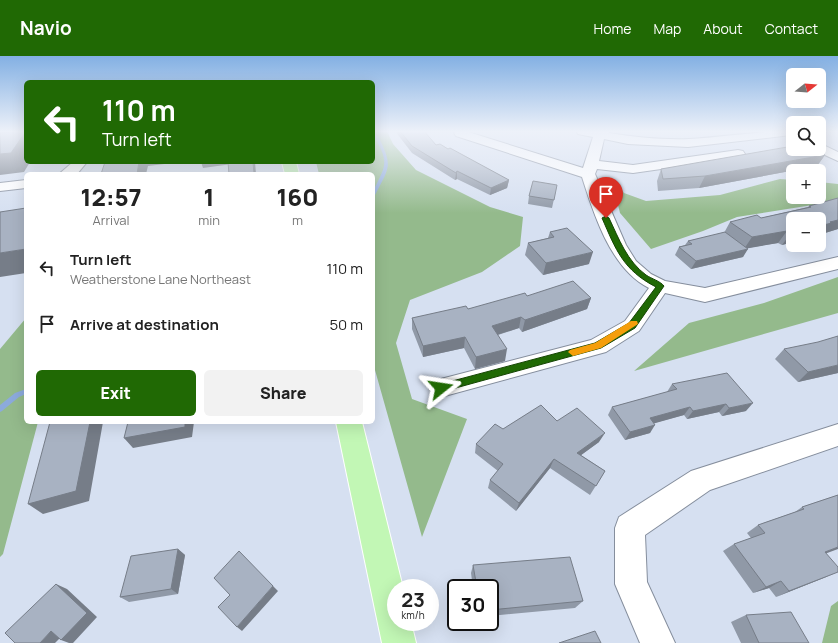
<!DOCTYPE html>
<html lang="en">
<head>
<meta charset="utf-8">
<style>
  body { margin:0; font-family:Manrope,sans-serif; background:#f2f2f2; color:#222; height:100vh; display:flex; flex-direction:column; font-size:15px; white-space:nowrap }
  * { box-sizing:border-box; margin:0 }
  p { font-size:13px; color:#767676 }
  .icon { flex:none; width:22px; height:22px; fill:none; stroke:currentColor; stroke-width:2; stroke-linecap:round; stroke-linejoin:round }
  .map { position:relative; flex:1; overflow:hidden }
  .drawer { position:absolute; left:24px; top:116px; width:351px; height:252px; display:flex; flex-direction:column; background:#fff; border-radius:6px; box-shadow:0 4px 16px #0002 }
  .drawer>* { flex:none }
  .banner { position:absolute; left:24px; top:24px; width:351px; height:84px; border-radius:6px; box-shadow:0 4px 16px #0002; background:#206904; color:#fff; overflow:hidden }
  .needle { width:26px; rotate:73deg }
  .tools { position:absolute; left:786px; top:12px; display:grid; gap:8px }
  .tools a { display:grid; place-items:center; width:40px; height:40px; border-radius:6px; background:#fff; box-shadow:0 4px 16px #0002; font-size:20px }
  .speed { position:absolute; left:387px; top:523px; display:flex; gap:8px; font-size:20px; font-weight:700; text-align:center }
  .speed>* { display:grid; place-content:center; width:52px; height:52px; border-radius:50%; background:#fff; box-shadow:0 4px 16px #0002; line-height:1 }
  .speed small { font-size:10px; font-weight:400 }
  .speed .limit { border:2px solid #111; border-radius:6px; background:#fff; color:#111 }
  .pin { position:absolute; display:grid; place-items:center; width:34px; height:34px; color:#fff; margin:-41px -17px; border-radius:50% 50% 50% 0; rotate:-45deg; box-shadow:0 0 4px #0007 }
  .pin .icon { rotate:45deg }
  .me { position:absolute; width:44px; margin:-22px; rotate:75deg; stroke-linejoin:round; filter:drop-shadow(0 0 3px #0008) }
  .turn { display:flex; align-items:center; gap:14px; height:84px; padding:0 12px; font-size:18px }
  .turn .icon { width:52px; height:52px; stroke-width:2.5 }
  .turn b { display:block; font-size:28px; line-height:34px }
  .eta { display:flex; justify-content:space-evenly; align-items:center; height:68px; text-align:center }
  .eta b { font-size:24px; font-weight:800; line-height:28px }
  .button { display:flex; gap:8px; margin-top:auto; padding:8px 12px }
  .button a { flex:1; height:46px; border-radius:6px; background:#206904; color:#fff; font-size:16px; font-weight:800; line-height:46px; text-align:center }
  .button a+a { background:#f2f2f2; color:#222 }
  ul { padding:0; list-style:none }
  li { display:flex; align-items:center; gap:12px; height:56px; padding:0 12px }
  li div { flex:1 }
  li b { display:block; font-size:15px }
  li em { font-style:normal }
  header { display:flex; align-items:center; gap:24px; box-sizing:border-box; height:56px; padding:0 20px; background:#206904; color:#fff }
  header strong { font-size:19px }
  nav { display:flex; gap:22px; margin-inline-start:auto; font-size:14px }
  .map>svg:first-child { display:block }
  .green { fill:#94ba8c }
  .lines { fill:none; stroke-linecap:round; stroke-linejoin:round }
  .stream { fill:#8caadc; fill-rule:evenodd }
  .minor-casing { stroke:#858e9d; stroke-width:2 }
  .major-casing { stroke:#fff; stroke-width:2 }
  .minor { fill:#fff; fill-rule:evenodd }
  .major { fill:#c2f7b5; fill-rule:evenodd }
  .wall { fill:#9099a7 }
  .shaded-wall { fill:#767d88 }
  .building { fill:#a8b2c2; stroke:#767d88 }
  .route { fill:#206904; stroke:#154403 }
  .slow { fill:#f59e0b }
</style>
</head>
<body>
<header>
<strong>Navio</strong>
<nav><a>Home</a><a>Map</a><a>About</a><a>Contact</a></nav>
</header>
<div class="map">
<svg width="838" height="587" viewBox="0 0 838 587">
  <rect width="100%" height="100%" fill="#d6e0f1"/>
  <path class="green" d="M373,75H387L393,88L416,114L490,151L523,161L520,190L482,216L410,244L396,287L412,343L467,363L422,481L373,307V118H319L316,106H373Z
    M611,121L624,137L646,145L720,139L780,123L793,124V141H819V126L838,128V145L737,161L703,175L651,193L620,157Z
    M838,221V257L634,315L689,267L764,247Z
    M26,262V366H38L3,498L0,501V293Z
    M838,545V587H822L831,550Z"/>
  <g class="lines">
    <path class="stream" d="M375,79L378,80C393,110 390,110 375,139L373,140C373,134 376,130 378,125C389,105 384,99 374,80Z
      M26,333V338L19,341L2,355L0,356V349L15,337Z"/>
    <g class="minor-casing">
      <path id="minor" d="M455,75H465L583,112L593,81L578,78L576,75H610L609,77C634,81 663,84 689,83C724,81 758,75 793,75V78L791,79L688,91L628,88L604,83L599,105L633,109L738,94L743,95L745,98L743,101L738,102L633,117L597,113L595,118L626,189L636,205L651,218L665,225L705,232L838,201V213L705,246L665,237L639,275L606,296L441,341L433,339L429,332L433,325L591,284L625,265L649,232C611,213 594,159 582,121L456,80L454,77Z
        M819,87L838,96V105L814,94L819,93Z
        M73,106H87L77,118H59Z
        M26,124V132L0,135V127Z
        M838,368V390L710,434L645,479L647,526L675,587H640L615,528V472L619,461L691,415Z"/>
    </g>
    <g class="major-casing">
      <path id="major" d="M282,106H296L299,118H285Z
        M336,366H362L403,532H396V566H411L416,587H382Z"/>
    </g>
    <use href="#minor" class="minor"/>
    <use href="#major" class="major"/>
  </g>
  <path class="wall" d="M395,75H424L436,89L448,93L509,124L507,132L490,139L457,123L455,124L412,97Z
    M825,99L817,110L699,132L658,135L657,125L661,113Z
    M557,129L552,152L528,148L529,140Z
    M838,142V173L825,177L823,179L819,180V163H793V186L782,189L778,187L747,192L743,201L691,213L675,199L679,191L685,189L688,185L724,177L730,166L761,162L808,151L809,150Z
    M550,176L589,208L543,219L525,199L528,187L548,182Z
    M591,242L587,253L522,276L519,272L498,279L505,305L475,313L464,292L423,301L412,273V262L468,253Z
    M784,293L838,317L798,326L775,303Z
    M672,328L746,355L722,360L719,356L687,363L684,359L654,367L650,377L625,384L608,359L612,351L667,336Z
    M557,365L599,386L581,399L605,415L590,439L550,412L516,455L488,432L490,424L498,415L475,397L476,388L503,373Z
    M838,439L826,497V521L776,541L769,532L753,537L723,495L734,488L751,482L747,477L758,469L795,456L802,451Z
    M178,493L185,499L178,538L129,546L120,541Z
    M473,509L583,545L575,552L490,560V532H473L471,517Z
    M746,559L809,587H741L731,566Z"/>
  <path class="shaded-wall" d="M0,75H16L0,97Z
    M26,75V106H30L24,116L0,119V98Z
    M825,99L817,110L699,132L705,120Z
    M139,106H181L148,110L146,118H137Z
    M201,106H231L232,108L203,112Z
    M253,106H255L256,118H254Z
    M457,115V123L455,124L456,117Z
    M509,124L507,132L490,139L491,132Z
    M838,164V173L825,177L823,179L819,180V170Z
    M787,175L778,187L744,193L752,181Z
    M793,176V186L782,189L791,177Z
    M26,193V217L0,221V197Z
    M748,193L743,201L691,213L696,205Z
    M593,196L589,208L543,219L546,207Z
    M591,242L587,253L522,276L525,264Z
    M521,261L519,272L490,281L492,270Z
    M465,281L464,292L423,301V290Z
    M507,293L505,305L475,313L476,301Z
    M838,309V317L798,326L808,316Z
    M753,347L746,355L722,360L729,352Z
    M726,348L719,356L687,363L693,355Z
    M690,351L684,359L645,370L650,362Z
    M90,366H103L89,445L43,458L28,448Z
    M185,366H194L192,381L133,392L124,382Z
    M655,369L650,377L625,384L630,376Z
    M605,377L599,386L573,405L577,397Z
    M554,403L550,412L516,455L519,447Z
    M838,491V493L811,503L825,496Z
    M178,493L185,499L178,538L171,533Z
    M838,516L826,521L776,541L789,535Z
    M781,525L769,532L753,537L766,531Z
    M56,528L67,533L97,561L73,587H69L61,584Z
    M273,530L278,535L242,575L237,571Z
    M51,575L63,579L55,587H40Z"/>
  <path class="building" d="M20,75H26L11,97L0,98V77Z
    M400,75H424L436,89L440,88L448,93L450,92L509,124L491,132L457,115L456,117L412,90Z
    M793,90V93H814L825,99L705,120L663,123L661,113Z
    M105,106H139L137,118H101Z
    M228,106H253L254,118H229Z
    M533,125L557,129L554,144L529,140Z
    M838,142V164L830,166L832,167L819,170V163H793V176L791,177L787,175L752,181L730,166L757,159L761,162L811,151L809,150Z
    M26,152V193L0,197V156Z
    M567,172L593,196L546,207L528,187L554,181L550,176Z
    M725,176L748,193L696,205L679,191L692,188L688,185Z
    M573,225L591,242L525,264L521,261L492,270L507,293L476,301L465,281L423,290L412,262L466,250L468,253L525,237L527,240Z
    M838,280V309L808,316L784,293L818,286Z
    M727,317L753,347L729,352L726,348L693,355L690,351L650,362L655,369L630,376L612,351L677,333L672,328Z
    M541,349L557,365L577,352L605,377L577,397L605,415L596,430L554,403L519,447L490,424L503,408L476,388L495,368L503,373Z
    M50,366H90L76,435L28,448Z
    M128,366H185V371L124,382Z
    M838,439V491L825,496L838,511V516L789,535L781,525L766,531L734,488L765,477L758,469L804,453L802,451Z
    M178,493L171,533L120,541L131,500Z
    M239,495L273,530L237,571L218,551L230,539L214,522Z
    M570,501L583,545L490,554V532H477L473,509Z
    M56,528L87,557L61,584L51,575L40,587H15L5,577Z
    M791,556L809,587H759L746,559Z
    M595,575L601,587H559Z"/>
  <linearGradient id="sky" x2="0" y2="1"><stop stop-color="#83b0e3"/><stop offset="0.48" stop-color="#edf1f9"/><stop offset="1" stop-color="#edf1f9" stop-opacity="0"/></linearGradient>
  <rect width="838" height="157" fill="url(#sky)"/>
  <path class="route" d="M606,160L609,162C619,183 627,205 646,219C652,223 660,225 664,230L635,272L601,292L441,336L438,334L436,332L441,328L595,287L629,267L656,231C623,214 616,194 602,162Z"/>
  <path class="slow" d="M631,265H637L638,268L601,292L573,300L568,296L570,294L595,287Z"/>
</svg>
<div class="tools">
<a><svg class="needle" viewBox="-14 -14 28 28"><path d="M0-13l5 13h-10z" fill="#e53935"/><path d="M0 13l5-13h-10z" fill="#767676"/></svg></a>
<a><svg class="icon" aria-label="search" viewBox="0 0 24 24"><circle cx="10" cy="10" r="6"/><path d="M15 15l6 6"/></svg></a>
<a>+</a>
<a>−</a>
</div>
<div class="speed"><div>23<small>km/h</small></div><div class="limit">30</div></div>
<div class="pin" style="left:606px;top:162px;background:#d93025"><svg class="icon" aria-label="arrive" viewBox="0 0 24 24"><path d="M6 21V4h12l-3 4 3 4H6"/></svg></div>
<svg class="me" style="left:441px;top:332px" viewBox="-20 -20 40 40"><path d="M0-17L14 15 0 8-14 15z" fill="#206904" stroke="#fff" stroke-width="4"/></svg>
<div class="banner">
<div class="turn"><svg class="icon" aria-label="left" viewBox="0 0 24 24"><path d="M17 20v-9H6M10 6l-5 5 5 5"/></svg><div><b>110 m</b>Turn left</div></div>
</div>
<section class="drawer">
<div class="eta">
<div><b>12:57</b><p>Arrival</p></div>
<div><b>1</b><p>min</p></div>
<div><b>160</b><p>m</p></div>
</div>
<ul>
<li><svg class="icon" aria-label="left" viewBox="0 0 24 24"><path d="M17 20v-9H6M10 6l-5 5 5 5"/></svg><div><b>Turn left</b><p>Weatherstone Lane Northeast</p></div><em>110 m</em></li>
<li><svg class="icon" aria-label="arrive" viewBox="0 0 24 24"><path d="M6 21V4h12l-3 4 3 4H6"/></svg><div><b>Arrive at destination</b></div><em>50 m</em></li>
</ul>
<div class="button"><a>Exit</a><a>Share</a></div>
</section>
</div>
</body>
</html>
